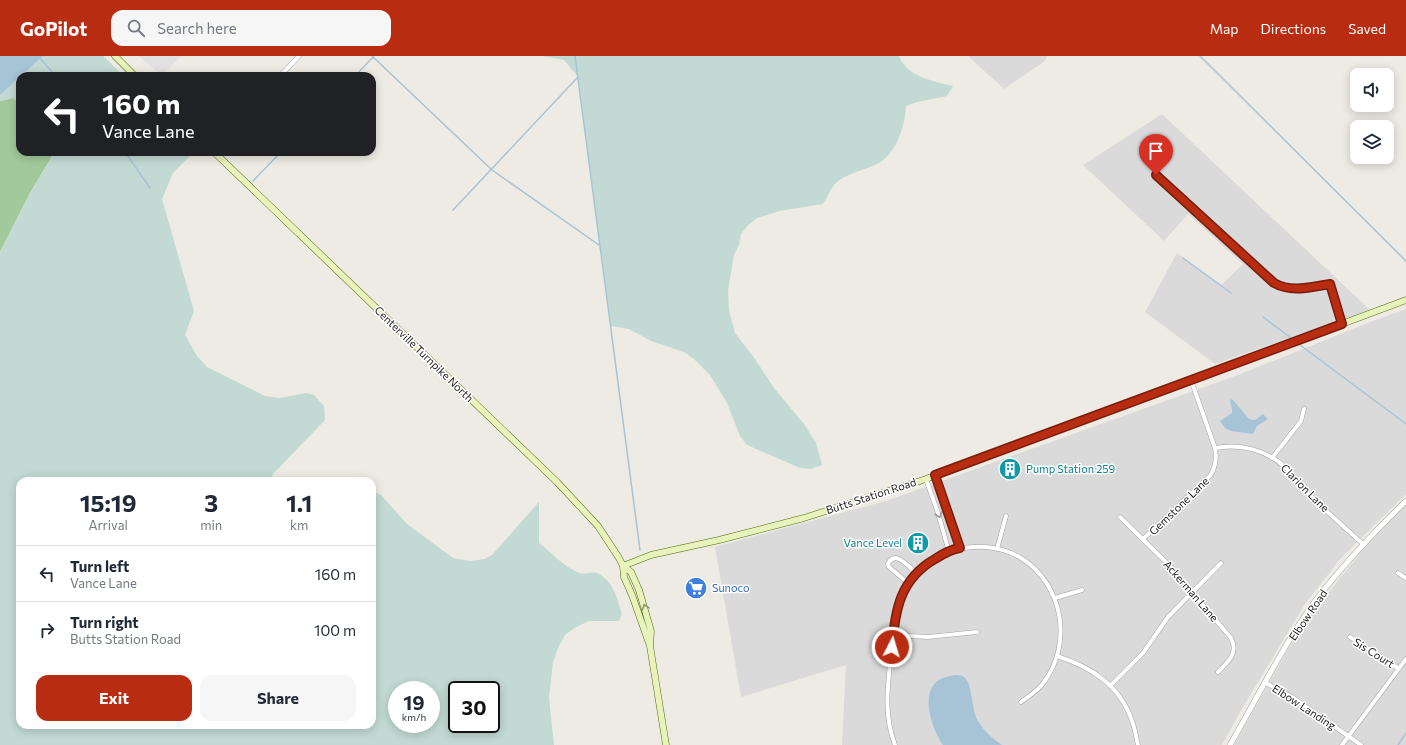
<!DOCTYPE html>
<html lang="en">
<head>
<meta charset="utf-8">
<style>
  body { margin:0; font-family:Commissioner,sans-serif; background:#f6f6f7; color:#1f2937; height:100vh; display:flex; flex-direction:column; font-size:15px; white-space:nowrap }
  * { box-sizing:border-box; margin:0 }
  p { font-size:13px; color:#747a83 }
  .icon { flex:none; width:22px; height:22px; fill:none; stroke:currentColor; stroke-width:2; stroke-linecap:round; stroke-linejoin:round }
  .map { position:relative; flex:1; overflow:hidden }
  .drawer { position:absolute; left:16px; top:421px; width:360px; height:252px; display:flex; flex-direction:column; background:#fff; border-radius:12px; box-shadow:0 2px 10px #0003 }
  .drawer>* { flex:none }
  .hud { position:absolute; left:16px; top:16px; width:360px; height:84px; border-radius:12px; box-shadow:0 2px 10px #0003; background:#202124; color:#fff; overflow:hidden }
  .tools { position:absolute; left:1350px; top:12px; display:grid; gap:8px }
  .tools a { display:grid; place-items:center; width:44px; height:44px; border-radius:8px; background:#fff; box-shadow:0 2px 10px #0003; font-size:20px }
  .speed { position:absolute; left:388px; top:625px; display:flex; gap:8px; font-size:20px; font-weight:700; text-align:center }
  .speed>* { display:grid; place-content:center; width:52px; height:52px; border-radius:50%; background:#fff; box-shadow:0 2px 10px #0003; line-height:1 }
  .speed small { font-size:10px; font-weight:400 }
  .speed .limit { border:2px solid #111; border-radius:6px; background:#fff; color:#111 }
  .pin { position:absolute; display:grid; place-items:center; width:34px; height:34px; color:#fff; margin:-41px -17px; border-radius:50% 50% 50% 0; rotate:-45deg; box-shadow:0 0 4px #0007 }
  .pin .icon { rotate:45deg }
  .me { position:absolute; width:44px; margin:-22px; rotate:5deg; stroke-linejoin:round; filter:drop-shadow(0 0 3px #0008) }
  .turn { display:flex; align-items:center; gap:14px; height:84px; padding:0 20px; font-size:18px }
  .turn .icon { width:52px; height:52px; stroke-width:2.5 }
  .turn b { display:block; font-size:28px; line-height:34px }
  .eta { display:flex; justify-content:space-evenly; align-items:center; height:68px; text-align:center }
  .eta b { font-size:24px; font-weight:700; line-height:28px }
  .cta { display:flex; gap:8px; margin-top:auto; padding:8px 20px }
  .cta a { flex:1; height:46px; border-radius:12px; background:#b82c11; color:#fff; font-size:16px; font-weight:700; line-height:46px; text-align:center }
  .cta a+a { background:#f6f6f7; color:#1f2937 }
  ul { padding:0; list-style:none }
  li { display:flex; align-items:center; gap:12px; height:56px; padding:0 20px; border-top:1px solid #e0e1e3 }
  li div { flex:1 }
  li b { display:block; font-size:15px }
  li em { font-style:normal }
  header { display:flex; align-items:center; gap:24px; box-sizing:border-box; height:56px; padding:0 20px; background:#b82c11; color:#fff }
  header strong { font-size:19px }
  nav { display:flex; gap:22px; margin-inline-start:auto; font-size:14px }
  .search { width:280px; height:36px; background:#f6f6f7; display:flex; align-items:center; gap:10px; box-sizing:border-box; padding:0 14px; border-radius:12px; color:#747a83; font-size:15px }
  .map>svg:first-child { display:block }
  .residential { fill:#dbdada }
  .forest { fill:#a1c99b }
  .wetland { fill:#c2dad3; fill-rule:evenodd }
  .parking { fill:#e1e1e1 }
  .water { fill:#a7c4d7 }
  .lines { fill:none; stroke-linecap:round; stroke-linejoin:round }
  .stream { stroke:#a7c4d7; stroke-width:1.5 }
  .minor-casing { stroke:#a1a1a1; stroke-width:5 }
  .tertiary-casing { stroke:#a1a1a1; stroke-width:6 }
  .secondary-casing { stroke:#50690e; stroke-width:7 }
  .minor { stroke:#fff; stroke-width:4 }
  .tertiary { stroke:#fff; stroke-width:5 }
  .secondary { stroke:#e7f3bb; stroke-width:6 }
  .oneway { stroke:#999 }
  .oneway2 { stroke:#8c9374 }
  .route-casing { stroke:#781d0b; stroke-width:10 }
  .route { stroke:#b82c11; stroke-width:7 }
  .labels { text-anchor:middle; stroke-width:3; stroke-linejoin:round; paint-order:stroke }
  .street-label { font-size:11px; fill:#1d1d1d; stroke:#fff }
  .culture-label { font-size:11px; fill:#0d838f; stroke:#fff; text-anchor:start }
  .shop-label { font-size:11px; fill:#366cbe; stroke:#fff; text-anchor:start }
</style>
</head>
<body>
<header>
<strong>GoPilot</strong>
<div class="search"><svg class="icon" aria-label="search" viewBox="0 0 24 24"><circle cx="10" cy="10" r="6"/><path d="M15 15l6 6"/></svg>Search here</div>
<nav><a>Map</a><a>Directions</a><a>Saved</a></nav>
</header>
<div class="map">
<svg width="1406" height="689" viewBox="0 0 1406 689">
  <rect width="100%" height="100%" fill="#edebe3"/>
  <path class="residential" d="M968,0H1047L1045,5L1004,33Z
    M1162,58L1370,254L1215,308L1145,256L1177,197L1221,229L1243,208L1188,158L1164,185L1083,109Z
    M1406,253V438L1341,502L1305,548L1243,651L1222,689H842L846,609L741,641L715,491L886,445L1238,319L1370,266Z
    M1406,448V689H1234L1287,595L1311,558L1366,490Z"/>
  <path class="forest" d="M13,42L20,46V96H51V102L30,137L0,196V45Z"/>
  <path class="wetland" d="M43,0H103L124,20H21Z
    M542,0H899C907,21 933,25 953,30L947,40L917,46L906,50C905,71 896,100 875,109C862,115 847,117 836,127C831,132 827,142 823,148L779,155L757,162L748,169L741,178L739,189L734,199L728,234L729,255L735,277L755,303L774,332L804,368L816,387L822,409L811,413L800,412L747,389L740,380L727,347L710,319L694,303L684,296L651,285L629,273L611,270L578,21L564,4Z
    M20,21V46L13,42L0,45V39Z
    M51,96H194L173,117L162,143L194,255L185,279L197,300L207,311L265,340L280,342L306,337L314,339L324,350L325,364L272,419L273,425H20V669H372V435L381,439L407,468L453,502L470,505L485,503L492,499L539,446V487C552,497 563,510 579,517C584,519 592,515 597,517C614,525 617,543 622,558L619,565H589L576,571L565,579L558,592L553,606L549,642L554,689H0V196L30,137L51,102ZM397,634H431V668H397ZM457,634H491V668H457Z"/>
  <path class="parking" d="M139,0H181L162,20Z"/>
  <path class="water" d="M0,0H43L0,39Z
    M1231,343L1233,344L1249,363L1255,364L1263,358L1268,363L1257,370L1253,378L1231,375L1225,372L1220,365L1232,357V353L1230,345Z
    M955,619C958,619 961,619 964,621C973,627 971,654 978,665C984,675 992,682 1002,689H943C933,675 921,642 935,627C940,622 948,620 955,619Z"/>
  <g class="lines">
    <path class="stream" d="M38,0L56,20
      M372,0L492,114L599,189
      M575,0L640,494
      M1200,0L1406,205
      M355,20L374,0
      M125,96L150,132
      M253,125L281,96
      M453,154L578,21
      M1183,202L1231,237
      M1263,261L1291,282
      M1300,289L1406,368
      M1398,689L1406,677"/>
    <g class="minor-casing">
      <path id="minor" d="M280,20L299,0
        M1156,119L1274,227C1292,237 1310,231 1330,228L1342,268
        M1215,392C1240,387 1267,394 1286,412C1294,419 1299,429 1306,436C1325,454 1344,471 1363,488
        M1272,402L1301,365L1304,353
        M935,419L961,492
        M926,423L938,457L949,496
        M1120,461L1170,510L1231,582C1239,597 1228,606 1218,616
        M1143,483L1210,420C1216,411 1217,403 1215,392L1191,324
        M997,493L1006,460
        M1398,517L1406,522
        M908,527L889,511L888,508C895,493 909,511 916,517
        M1055,542L1082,534
        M893,579L928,581L977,576
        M1350,581L1399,613
        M1057,600C1091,611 1120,629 1132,665C1135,672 1136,681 1138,689
        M1266,627L1292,641L1361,689
        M1110,630L1143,597L1168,561L1221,507
        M895,689C882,655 889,623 892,588C893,572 895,555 901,540C919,496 980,477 1021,502C1063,528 1073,587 1044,626C1038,635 1029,640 1021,646
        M1342,689L1406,603"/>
    </g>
    <g class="tertiary-casing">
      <path id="tertiary" d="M1230,689C1258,641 1283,589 1316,544C1343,509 1374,476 1406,445"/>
    </g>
    <g class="secondary-casing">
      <path id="secondary" d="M115,0L135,20
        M214,96L557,426L598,470L619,502L623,510L624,521L632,539L650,590
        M623,510L651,499L719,484L804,462L926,423L1406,244
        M623,510L631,516L639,534L651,575L650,590L666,689"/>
    </g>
    <use href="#minor" class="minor"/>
    <use href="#tertiary" class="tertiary"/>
    <use href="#secondary" class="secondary"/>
  </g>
  <defs><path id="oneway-chevron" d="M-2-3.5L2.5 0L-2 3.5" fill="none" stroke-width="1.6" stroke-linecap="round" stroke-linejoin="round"/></defs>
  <use class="oneway" href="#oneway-chevron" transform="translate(939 459) rotate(71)"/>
  <use class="oneway2" href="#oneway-chevron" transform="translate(645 551) rotate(-108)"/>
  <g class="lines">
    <g class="route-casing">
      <path id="route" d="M892,591C895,554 900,523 935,503C943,498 951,493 960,492L935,419L1342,268L1330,228C1310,231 1292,237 1274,227L1156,119"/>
    </g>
    <use href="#route" class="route"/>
  </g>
  <defs>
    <g id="building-disc" transform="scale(1.15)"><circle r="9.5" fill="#0f9aa8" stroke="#fff"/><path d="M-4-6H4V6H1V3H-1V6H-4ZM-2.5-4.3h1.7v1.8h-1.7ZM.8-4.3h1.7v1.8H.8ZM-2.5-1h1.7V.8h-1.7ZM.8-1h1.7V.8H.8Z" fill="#fff"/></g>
    <g id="supermarket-disc" transform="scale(1.15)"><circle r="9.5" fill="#3f7fe0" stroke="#fff"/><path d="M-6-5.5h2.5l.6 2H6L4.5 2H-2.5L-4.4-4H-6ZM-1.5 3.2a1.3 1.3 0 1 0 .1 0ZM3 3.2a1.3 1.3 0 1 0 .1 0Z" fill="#fff"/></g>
  </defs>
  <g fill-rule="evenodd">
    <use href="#building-disc" x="1010" y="413"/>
    <use href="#building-disc" x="918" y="487"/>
    <use href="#supermarket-disc" x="696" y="532"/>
  </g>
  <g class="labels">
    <g class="street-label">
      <text transform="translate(424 298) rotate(44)" y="4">Centerville Turnpike North</text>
      <text transform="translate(1305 432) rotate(45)" y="4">Clarion Lane</text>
      <text transform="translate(871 440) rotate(-18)" y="4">Butts Station Road</text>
      <text transform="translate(1179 450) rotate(-44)" y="4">Gemstone Lane</text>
      <text transform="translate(1191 535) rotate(49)" y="4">Ackerman Lane</text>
      <text transform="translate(1308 559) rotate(-56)" y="4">Elbow Road</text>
      <text transform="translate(1374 597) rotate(32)" y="4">Sis Court</text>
      <text transform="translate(1304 651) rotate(33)" y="4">Elbow Landing</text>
    </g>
    <g class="culture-label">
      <text x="1026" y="417">Pump Station 259</text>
      <text x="902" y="491" text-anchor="end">Vance Level</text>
    </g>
    <g class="shop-label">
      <text x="712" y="536">Sunoco</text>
    </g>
  </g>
</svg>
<div class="tools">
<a><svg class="icon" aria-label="sound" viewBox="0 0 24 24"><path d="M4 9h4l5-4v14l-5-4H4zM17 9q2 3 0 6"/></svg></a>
<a><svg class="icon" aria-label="layers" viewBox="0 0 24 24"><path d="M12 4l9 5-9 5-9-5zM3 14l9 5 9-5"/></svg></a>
</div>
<div class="speed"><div>19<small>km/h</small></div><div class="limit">30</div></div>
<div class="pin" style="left:1156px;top:119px;background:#d93025"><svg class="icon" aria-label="arrive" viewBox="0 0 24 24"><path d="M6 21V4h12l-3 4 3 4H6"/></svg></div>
<svg class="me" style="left:892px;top:591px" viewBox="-20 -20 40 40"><circle r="17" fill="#b82c11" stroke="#fff" stroke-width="3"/><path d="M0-11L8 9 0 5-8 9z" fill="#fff"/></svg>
<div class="hud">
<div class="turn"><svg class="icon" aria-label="left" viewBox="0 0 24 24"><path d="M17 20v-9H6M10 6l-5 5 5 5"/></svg><div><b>160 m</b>Vance Lane</div></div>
</div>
<section class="drawer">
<div class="eta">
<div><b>15:19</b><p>Arrival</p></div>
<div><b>3</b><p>min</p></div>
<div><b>1.1</b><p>km</p></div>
</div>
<ul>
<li><svg class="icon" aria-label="left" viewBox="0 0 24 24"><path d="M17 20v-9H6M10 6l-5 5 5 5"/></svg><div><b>Turn left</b><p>Vance Lane</p></div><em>160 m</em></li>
<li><svg class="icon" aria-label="right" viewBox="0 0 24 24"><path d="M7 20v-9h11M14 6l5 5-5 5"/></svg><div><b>Turn right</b><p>Butts Station Road</p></div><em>100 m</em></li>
</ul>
<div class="cta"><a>Exit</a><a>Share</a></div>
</section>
</div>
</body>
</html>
